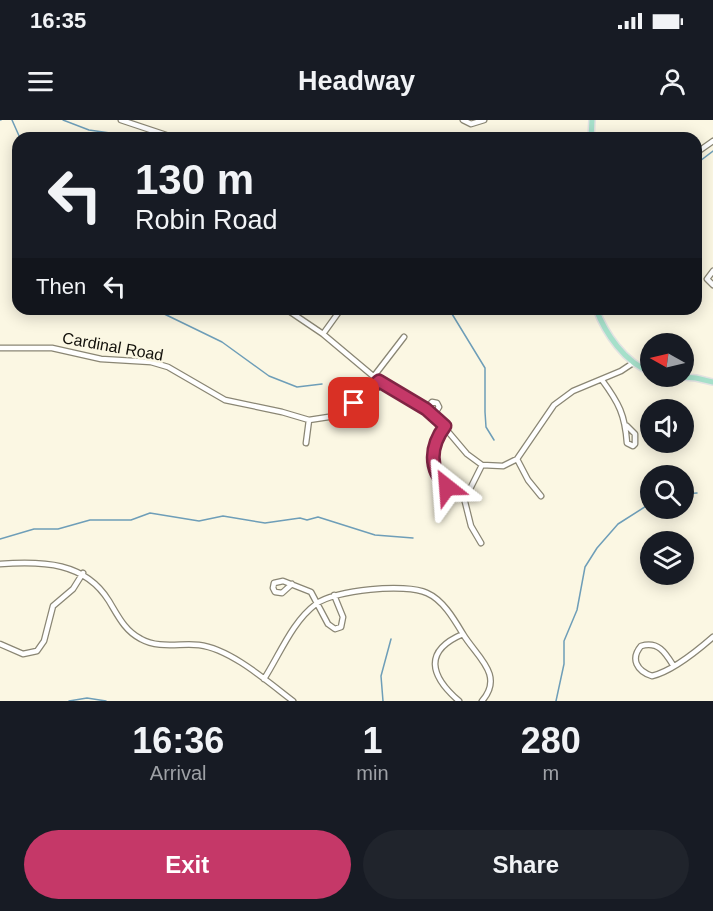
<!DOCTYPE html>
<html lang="en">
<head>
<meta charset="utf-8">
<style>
  body { margin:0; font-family:Helvetica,sans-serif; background:#20242c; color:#f1f3f6; height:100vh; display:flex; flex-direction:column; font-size:22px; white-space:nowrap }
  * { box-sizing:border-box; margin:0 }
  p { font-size:20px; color:#9ea1a6 }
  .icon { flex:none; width:33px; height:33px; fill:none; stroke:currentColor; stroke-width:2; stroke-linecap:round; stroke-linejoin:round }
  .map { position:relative; height:581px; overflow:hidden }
  .sheet { display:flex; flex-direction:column; background:#171b24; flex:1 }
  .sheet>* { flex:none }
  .top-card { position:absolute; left:12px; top:12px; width:690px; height:183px; border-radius:18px; box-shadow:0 3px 15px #0003; background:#171b24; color:#f1f3f6; overflow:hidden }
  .needle { width:39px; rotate:278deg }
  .tools { position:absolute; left:640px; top:213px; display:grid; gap:12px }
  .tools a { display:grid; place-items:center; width:54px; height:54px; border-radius:50%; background:#171b24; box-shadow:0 3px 15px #0003; font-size:30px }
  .pin { position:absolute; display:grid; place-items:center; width:51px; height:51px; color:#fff; margin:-26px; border-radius:12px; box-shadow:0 3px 9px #0006 }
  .me { position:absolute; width:66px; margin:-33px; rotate:332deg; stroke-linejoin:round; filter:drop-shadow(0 0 4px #0008) }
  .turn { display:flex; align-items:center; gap:21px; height:126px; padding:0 24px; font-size:27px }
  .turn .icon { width:78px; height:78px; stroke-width:2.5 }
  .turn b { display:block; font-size:42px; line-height:51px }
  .then { display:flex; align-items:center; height:57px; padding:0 24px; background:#0003; gap:12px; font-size:22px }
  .eta { display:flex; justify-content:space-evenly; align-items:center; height:102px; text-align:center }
  .eta b { font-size:36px; font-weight:700; line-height:42px }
  .button { display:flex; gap:12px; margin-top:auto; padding:12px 24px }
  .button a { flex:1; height:69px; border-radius:36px; background:#c53868; color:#fff; font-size:24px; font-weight:700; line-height:69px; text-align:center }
  .button a+a { background:#20242c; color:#f1f3f6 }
  .status { display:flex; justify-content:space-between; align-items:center; height:42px; padding:0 30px; background:#171b24; direction:ltr }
  .status svg { height:16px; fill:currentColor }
  header { display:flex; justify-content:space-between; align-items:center; height:78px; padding:0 24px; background:#171b24; font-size:27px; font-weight:700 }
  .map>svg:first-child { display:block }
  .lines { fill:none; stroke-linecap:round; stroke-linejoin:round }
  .stream { stroke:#6e9eb8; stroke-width:1.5 }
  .minor-casing { stroke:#8a8674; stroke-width:7 }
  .major-casing { stroke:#e3e2e2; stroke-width:8 }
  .minor { stroke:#fff; stroke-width:4.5 }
  .major { stroke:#a6e0ca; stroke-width:5 }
  .route-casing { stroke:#802444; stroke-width:15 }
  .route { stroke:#c53868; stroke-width:10 }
  .labels { text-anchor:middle; stroke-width:5; stroke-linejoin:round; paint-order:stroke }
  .street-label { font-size:16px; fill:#12100a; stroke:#fbf7e3 }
</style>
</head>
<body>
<div class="status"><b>16:35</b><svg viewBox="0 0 49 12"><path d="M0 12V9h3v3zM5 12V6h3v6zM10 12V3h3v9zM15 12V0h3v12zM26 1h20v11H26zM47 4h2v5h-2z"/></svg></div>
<header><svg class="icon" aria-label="menu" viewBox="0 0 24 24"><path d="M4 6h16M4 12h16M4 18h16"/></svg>Headway<svg class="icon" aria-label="person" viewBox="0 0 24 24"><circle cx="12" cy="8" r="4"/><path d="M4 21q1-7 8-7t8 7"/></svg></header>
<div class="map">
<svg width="713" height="581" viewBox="0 0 713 581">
  <rect width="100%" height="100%" fill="#fbf7e3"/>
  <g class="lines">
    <path class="stream" d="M0,0H1
      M12,0L20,18
      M63,0L89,10L110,13
      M117,15L132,18
      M696,44L713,31
      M154,189L222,222L269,256L297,267L322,264
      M449,189L485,248V292L486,307L494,320
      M684,374L697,373
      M0,419L34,409H58L90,400H131L150,393L199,401L223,396L265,403L300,398L307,400L318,397L375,415L413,418
      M69,581L87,578L106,581
      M383,581L381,556L391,519
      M556,581L564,544V521L577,490L585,447L597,428L618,404L651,383"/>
    <g class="minor-casing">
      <path id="minor" d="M121,0L175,18
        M463,0L471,4L484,0
        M696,33L713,21
        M713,151L707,159L713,165
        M286,189L323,214L379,261L434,295L467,334L482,345L503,346L517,339L554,285L573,271L621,251L633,243
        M323,214L341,189
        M0,228H52L101,239L151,242L168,247L225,280L282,292L309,300L335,296L364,276L379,261
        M374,256L404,217
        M602,260C619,283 625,295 627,323L633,326L635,324V314L627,306
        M426,289L432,282L437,283L439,287L434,295
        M445,306C425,332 429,363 463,374L471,367L482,345
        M306,323L309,300
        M517,339L528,360L541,376
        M463,374L471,406L481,423
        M0,444C43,441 85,442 109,481C118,496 125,511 141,519C159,529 180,523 199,525C231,529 268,562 293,581
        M292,464L282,473L275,472L273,468L274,463L283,461L311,472L328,504L335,509L341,507L343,497L334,475
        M0,524L23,534L37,531L44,521L53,486L73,469L83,453
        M673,545C665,532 658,521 641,526C630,539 637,551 652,556C673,551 697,531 713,517
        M264,559C280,534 292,502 316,484C334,470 406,463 427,473C443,480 454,499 463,514
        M459,581C430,556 423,531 463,514C476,536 505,555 482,581"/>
    </g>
    <g class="major-casing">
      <path id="major" d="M591,18L592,0
        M596,189C605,213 625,243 651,252
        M670,256L696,258L713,262"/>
    </g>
    <use href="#minor" class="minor"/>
    <use href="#major" class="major"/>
  </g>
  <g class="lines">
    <g class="route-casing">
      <path id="route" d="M354,283L379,261L426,289L445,306C430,326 428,349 447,367"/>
    </g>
    <use href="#route" class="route"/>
  </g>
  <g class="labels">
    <g class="street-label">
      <text transform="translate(113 226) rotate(10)" y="6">Cardinal Road</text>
    </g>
  </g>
</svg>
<div class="tools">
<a><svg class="needle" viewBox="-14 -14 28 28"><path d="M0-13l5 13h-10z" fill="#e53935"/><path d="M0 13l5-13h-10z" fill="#9ea1a6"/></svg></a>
<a><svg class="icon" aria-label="sound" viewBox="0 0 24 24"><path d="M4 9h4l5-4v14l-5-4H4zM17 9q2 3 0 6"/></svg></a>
<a><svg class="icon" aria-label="search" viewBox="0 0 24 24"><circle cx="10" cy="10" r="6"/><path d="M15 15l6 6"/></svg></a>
<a><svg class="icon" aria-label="layers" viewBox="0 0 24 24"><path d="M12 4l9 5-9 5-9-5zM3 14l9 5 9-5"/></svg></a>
</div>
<div class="pin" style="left:354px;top:283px;background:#d93025"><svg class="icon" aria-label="arrive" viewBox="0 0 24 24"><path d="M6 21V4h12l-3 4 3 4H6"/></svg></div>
<svg class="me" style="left:447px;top:367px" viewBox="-20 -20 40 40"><path d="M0-17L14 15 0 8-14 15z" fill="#c53868" stroke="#fff" stroke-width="4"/></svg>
<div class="top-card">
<div class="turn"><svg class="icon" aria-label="left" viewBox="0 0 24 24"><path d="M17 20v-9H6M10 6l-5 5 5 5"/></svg><div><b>130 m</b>Robin Road</div></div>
<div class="then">Then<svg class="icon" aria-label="left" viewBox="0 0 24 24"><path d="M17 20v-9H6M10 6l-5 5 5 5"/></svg></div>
</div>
</div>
<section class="sheet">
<div class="eta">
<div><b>16:36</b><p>Arrival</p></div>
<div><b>1</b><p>min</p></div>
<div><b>280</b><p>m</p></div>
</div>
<div class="button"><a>Exit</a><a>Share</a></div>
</section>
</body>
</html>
